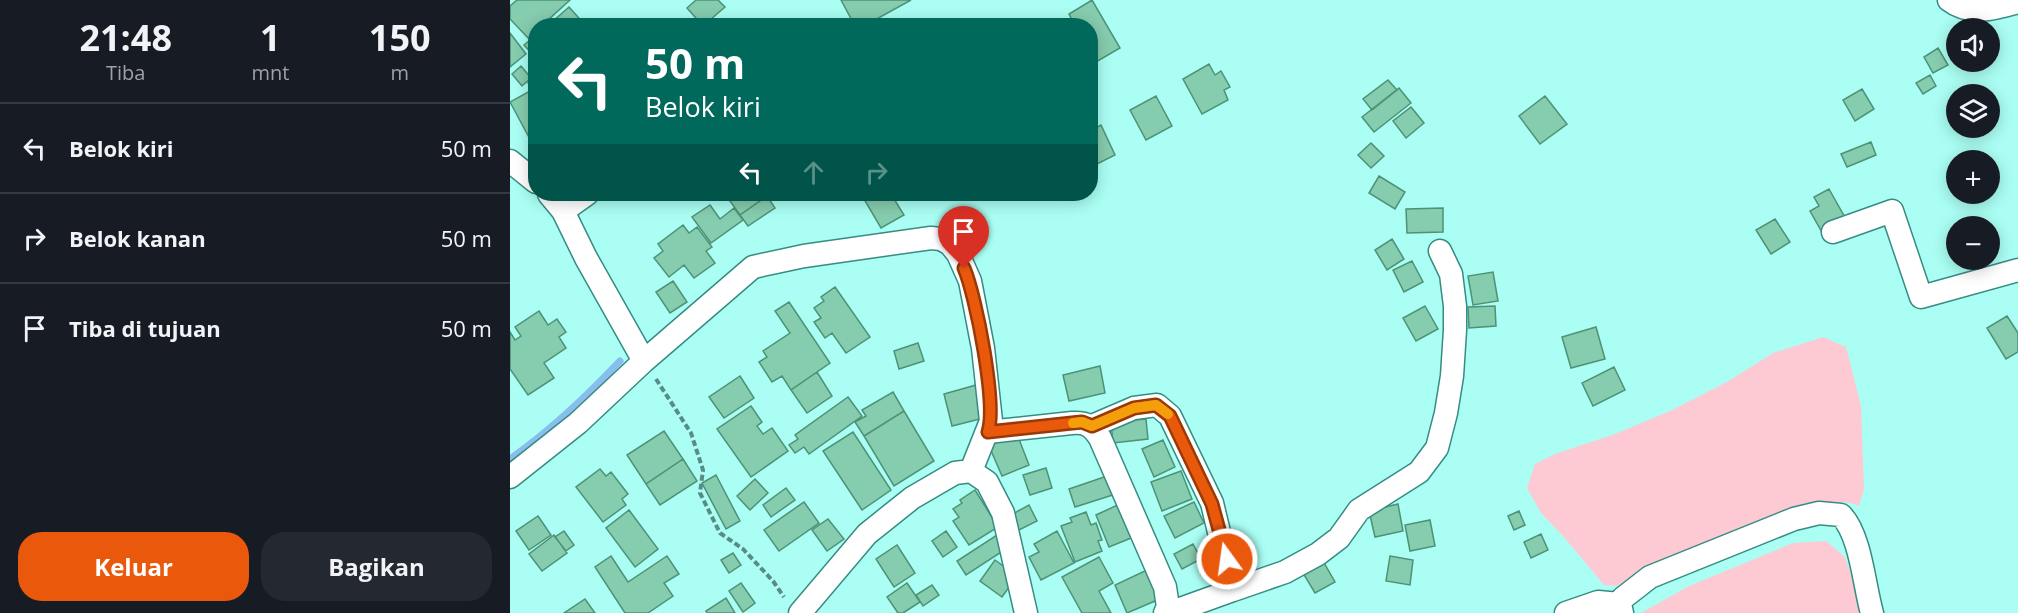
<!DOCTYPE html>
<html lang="id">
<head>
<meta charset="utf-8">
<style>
  body { margin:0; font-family:"Open Sans",sans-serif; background:#242831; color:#f1f3f6; height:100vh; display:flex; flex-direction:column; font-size:22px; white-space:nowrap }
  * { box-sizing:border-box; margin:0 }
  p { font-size:20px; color:#9ea1a6 }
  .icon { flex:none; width:33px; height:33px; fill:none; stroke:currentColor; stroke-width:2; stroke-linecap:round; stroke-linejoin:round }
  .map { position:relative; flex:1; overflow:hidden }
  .side { display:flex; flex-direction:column; background:#171b24; width:510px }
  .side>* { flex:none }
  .guide { position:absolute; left:18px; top:18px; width:570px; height:183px; border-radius:24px; box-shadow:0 3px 15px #0003; background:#00695c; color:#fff; overflow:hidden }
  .fabs { position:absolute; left:1436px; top:18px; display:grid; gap:12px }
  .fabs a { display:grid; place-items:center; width:54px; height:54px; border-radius:50%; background:#171b24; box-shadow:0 3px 15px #0003; font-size:30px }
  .pin { position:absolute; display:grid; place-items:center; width:51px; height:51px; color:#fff; margin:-62px -26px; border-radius:50% 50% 50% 0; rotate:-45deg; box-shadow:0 0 6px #0007 }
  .pin .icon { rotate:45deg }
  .me { position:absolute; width:66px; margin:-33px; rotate:346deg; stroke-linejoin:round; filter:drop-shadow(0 0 4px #0008) }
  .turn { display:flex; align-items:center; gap:21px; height:126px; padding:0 18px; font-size:27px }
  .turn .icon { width:78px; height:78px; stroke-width:2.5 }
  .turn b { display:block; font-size:42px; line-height:51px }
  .lanes { display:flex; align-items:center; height:57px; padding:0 18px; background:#0003; justify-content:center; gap:30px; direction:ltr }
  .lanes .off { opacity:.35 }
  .eta { display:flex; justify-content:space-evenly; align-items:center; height:102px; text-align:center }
  .eta b { font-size:36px; font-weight:700; line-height:42px }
  .primary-button { display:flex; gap:12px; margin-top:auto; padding:12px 18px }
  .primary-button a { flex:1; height:69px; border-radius:24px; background:#ea580c; color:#fff; font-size:24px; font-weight:700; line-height:69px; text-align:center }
  .primary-button a+a { background:#242831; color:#f1f3f6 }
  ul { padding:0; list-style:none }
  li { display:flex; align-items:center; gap:18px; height:90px; padding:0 18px; border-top:2px solid #363941 }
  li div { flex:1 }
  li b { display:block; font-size:22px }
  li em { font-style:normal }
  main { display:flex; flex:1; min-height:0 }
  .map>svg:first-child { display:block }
  .green { fill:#fdcad4 }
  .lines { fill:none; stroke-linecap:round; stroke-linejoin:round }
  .stream { stroke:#87beee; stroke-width:7 }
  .building { fill:#86ccae; stroke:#4d9276; stroke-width:1.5 }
  .minor-casing { stroke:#368c83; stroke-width:25 }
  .path { stroke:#598c86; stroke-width:4; stroke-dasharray:6 3; stroke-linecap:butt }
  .minor { stroke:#fff; stroke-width:22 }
  .route-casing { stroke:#983908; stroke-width:15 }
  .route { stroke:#ea580c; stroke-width:10 }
  .slow { stroke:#f59e0b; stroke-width:10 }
</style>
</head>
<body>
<main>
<section class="side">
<div class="eta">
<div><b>21:48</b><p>Tiba</p></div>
<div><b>1</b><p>mnt</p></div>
<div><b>150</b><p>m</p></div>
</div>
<ul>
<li><svg class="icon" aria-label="left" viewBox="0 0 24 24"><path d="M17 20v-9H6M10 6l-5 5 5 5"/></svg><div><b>Belok kiri</b></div><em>50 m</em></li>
<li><svg class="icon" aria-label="right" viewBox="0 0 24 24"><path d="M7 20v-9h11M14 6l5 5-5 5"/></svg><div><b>Belok kanan</b></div><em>50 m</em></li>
<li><svg class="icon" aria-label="arrive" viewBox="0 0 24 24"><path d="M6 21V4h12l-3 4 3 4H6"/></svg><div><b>Tiba di tujuan</b></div><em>50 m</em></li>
</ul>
<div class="primary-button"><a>Keluar</a><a>Bagikan</a></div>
</section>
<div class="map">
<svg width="1508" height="613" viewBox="0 0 1508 613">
  <rect width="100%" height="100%" fill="#aafef3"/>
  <path class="green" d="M1313,337L1336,347L1351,406L1354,489L1349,506C1331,496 1298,507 1278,512L1106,586L1094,585L1053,536L1031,513L1017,488L1025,464L1045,454L1105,434L1162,410L1217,382L1263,353Z
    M1316,541L1335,557L1354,613H1131L1179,586L1283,543Z"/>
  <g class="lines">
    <path class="stream" d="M0,459C40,431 76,397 110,361"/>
  </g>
  <path class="building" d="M7,0H60L37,21L40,26H26V58L14,45L20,40L0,19V6Z
    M186,0H208L215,7L193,26L177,8Z
    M331,0H401L354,26H345Z
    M582,0L610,48L586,62L580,52V26H565L559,14Z
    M59,7L76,26H45L42,22Z
    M0,33L16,54L0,67Z
    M1428,48L1438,65L1423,73L1414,57Z
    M699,64L705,75L711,71L720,87L714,90L718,100L692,114L673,79Z
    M11,66L21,78L12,86L2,74Z
    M1420,75L1426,86L1413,94L1406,83Z
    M26,78V139L21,141L0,102L22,90L18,83Z
    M878,80L887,90L862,110L853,99Z
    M889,88L901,103L864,132L852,117Z
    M1352,89L1364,109L1345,121L1333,100Z
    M646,96L662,126L636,140L620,110Z
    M1035,96L1057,124L1030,144L1009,116Z
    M901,107L914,123L896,138L883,121Z
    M591,125L605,155L583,166L580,161V131Z
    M1361,142L1366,155L1337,167L1331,154Z
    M861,143L874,156L861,168L848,155Z
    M869,176L895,192L885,209L859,193Z
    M1319,189L1337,221L1313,234L1300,211L1309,206L1304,197Z
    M215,194H255L257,196L230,215Z
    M351,194H381L394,215L371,228Z
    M257,196L265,208L238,226L230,215Z
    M200,205L210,219L224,208L233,220L201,243L182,217Z
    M933,208V232L897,233L896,209Z
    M1265,219L1280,242L1261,254L1246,230Z
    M173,225L179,233L187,227L202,247L196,251L205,263L184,278L174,265L159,277L144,258L153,251L148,244Z
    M882,239L894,259L877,270L865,250Z
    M902,261L913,282L894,292L883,270Z
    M983,272L988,301L963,305L958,276Z
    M163,281L177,302L160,313L146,292Z
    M325,287L360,337L336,353L322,333L315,338L304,322L311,318L304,308L314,301L311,297Z
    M279,302L320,363L281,390L272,376L262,382L249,362L257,357L253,351L280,333L265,311Z
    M915,306L928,329L906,341L893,318Z
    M985,306L986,326L959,328L958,307Z
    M29,311L38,325L47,319L56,332L49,337L56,348L34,363L44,378L18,395L0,369V332L5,340L11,336L5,327Z
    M1497,316L1508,333V352L1496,359L1477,328Z
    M1086,327L1095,359L1061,368L1052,337Z
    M408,343L414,361L389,369L384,351Z
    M590,366L595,393L559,401L553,375Z
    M1104,367L1115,390L1083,406L1072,383Z
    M307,372L322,396L297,413L281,390Z
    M230,376L244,398L214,418L199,397Z
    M466,385L474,418L442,426L434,394Z
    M383,392L394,411L354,436L345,422L356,416L352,410Z
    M338,397L352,416L299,454L294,447L285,453L279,445L288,439L285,435Z
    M241,406L252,422L247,426L253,434L262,428L278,451L241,477L207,429Z
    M394,411L424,461L384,486L354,436Z
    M636,419L638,439L603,443L601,422Z
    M154,431L173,459L136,484L117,455Z
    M343,432L381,490L352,510L313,451Z
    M507,434L519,465L492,476L479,446Z
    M653,440L665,467L644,477L632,449Z
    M173,459L187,481L150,505L136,484Z
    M536,468L542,488L520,495L513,475Z
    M90,469L96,476L101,472L118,494L112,499L116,505L93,522L66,487Z
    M671,471L682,499L652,511L641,482Z
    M603,474L609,493L565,507L559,489Z
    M206,475L230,521L216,529L192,483Z
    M245,479L258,493L240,510L227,496Z
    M276,488L285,500L261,517L253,505Z
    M465,490L488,527L459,545L443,521L449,517L443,509L452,503L450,500Z
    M294,502L309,523L269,551L254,530Z
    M684,502L694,523L665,538L654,516Z
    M612,503L626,536L599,547L586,515Z
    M888,504L893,531L865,537L859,511Z
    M519,505L527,521L507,531L499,516Z
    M119,510L148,549L125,567L96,528Z
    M1009,511L1015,525L1004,530L998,516Z
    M576,512L581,525L586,523L592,540L588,541L592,551L565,562L551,526L562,522L560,518Z
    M28,516L41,535L19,550L6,531Z
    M318,519L334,539L317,551L302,530Z
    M920,520L925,546L900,551L895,525Z
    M54,531L64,545L56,551L45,537Z
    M436,531L447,547L433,557L422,541Z
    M547,531L564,563L531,580L519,557L529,552L524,544Z
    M1031,534L1038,550L1021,558L1014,542Z
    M44,535L57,553L32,571L19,554Z
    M487,535L496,549L456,575L447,561Z
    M683,544L691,559L672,569L664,554Z
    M387,545L405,573L384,587L366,559Z
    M223,553L231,565L219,573L211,560Z
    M101,556L118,582L157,556L169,574L154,583L163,596L138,613H115L85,567Z
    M880,556L903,560L900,585L876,581Z
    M589,557L603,583L589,591L601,613H572L552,577Z
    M485,560L507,576L492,597L470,581Z
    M813,561L825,582L805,593L793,573Z
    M639,569L652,598L617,613L605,585Z
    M231,583L245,603L233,612L219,591Z
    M397,583L410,602L393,613H388L377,597Z
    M422,585L429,595L413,606L406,595Z
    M216,598L225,613H197L196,611Z
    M75,599L85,613H54Z"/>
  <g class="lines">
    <g class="minor-casing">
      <path id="minor" d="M1439,0C1460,16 1484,9 1508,2
        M0,161L26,182
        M39,194L53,211L76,258L134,361
        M53,211L77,194
        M1323,232L1382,211L1411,297L1508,270
        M582,426L624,408L647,405L660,416L702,503L723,590L659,613
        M478,432L562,423C577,422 582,426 590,438L655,587L658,607L655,613
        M0,477L68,423L134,361L243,267L294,256L421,238L431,239L440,244L448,254L460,281L473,348L481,421L461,471
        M723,590L775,572L808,554L829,538L849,510L909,472L927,448L936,413L942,376L945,330V306L941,274L930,251
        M290,613L357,534L402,498L445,473L461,471L477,482L493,513L516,613
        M1056,613L1088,602L1110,604
        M1112,613L1110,604L1113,598L1140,577L1284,519L1309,513L1331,515C1351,536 1354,585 1362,613"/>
    </g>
    <path class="path" d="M146,379L181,433L193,470L190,493L210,533L233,549L263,581L274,597"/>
    <use href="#minor" class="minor"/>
  </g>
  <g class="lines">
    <g class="route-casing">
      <path id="route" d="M454,268C466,296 487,404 478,432L562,423L572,422L582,426L624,408L646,405L660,416L702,504L717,559"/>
    </g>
    <use href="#route" class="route"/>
    <path class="slow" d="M563,423L572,422L582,426L624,408L646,405L658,414"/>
  </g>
</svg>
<div class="fabs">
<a><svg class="icon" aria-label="sound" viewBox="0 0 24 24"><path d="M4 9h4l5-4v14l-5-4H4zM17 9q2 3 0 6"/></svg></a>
<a><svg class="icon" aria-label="layers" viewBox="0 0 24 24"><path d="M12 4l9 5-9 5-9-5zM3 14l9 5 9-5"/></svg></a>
<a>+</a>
<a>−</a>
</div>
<div class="pin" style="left:454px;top:268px;background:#d93025"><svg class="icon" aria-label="arrive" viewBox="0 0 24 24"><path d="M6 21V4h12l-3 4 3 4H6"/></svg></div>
<svg class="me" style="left:717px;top:559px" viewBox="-20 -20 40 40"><circle r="17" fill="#ea580c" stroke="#fff" stroke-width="3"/><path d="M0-11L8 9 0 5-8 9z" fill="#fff"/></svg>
<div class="guide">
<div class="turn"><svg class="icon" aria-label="left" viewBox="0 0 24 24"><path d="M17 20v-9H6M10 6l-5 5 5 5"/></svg><div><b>50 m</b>Belok kiri</div></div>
<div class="lanes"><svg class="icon" aria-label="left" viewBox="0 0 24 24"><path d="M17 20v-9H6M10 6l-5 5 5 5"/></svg><svg class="icon off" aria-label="ahead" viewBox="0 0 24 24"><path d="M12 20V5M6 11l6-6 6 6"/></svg><svg class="icon off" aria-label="right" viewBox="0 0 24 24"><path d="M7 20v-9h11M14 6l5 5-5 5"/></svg></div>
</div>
</div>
</main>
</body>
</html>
